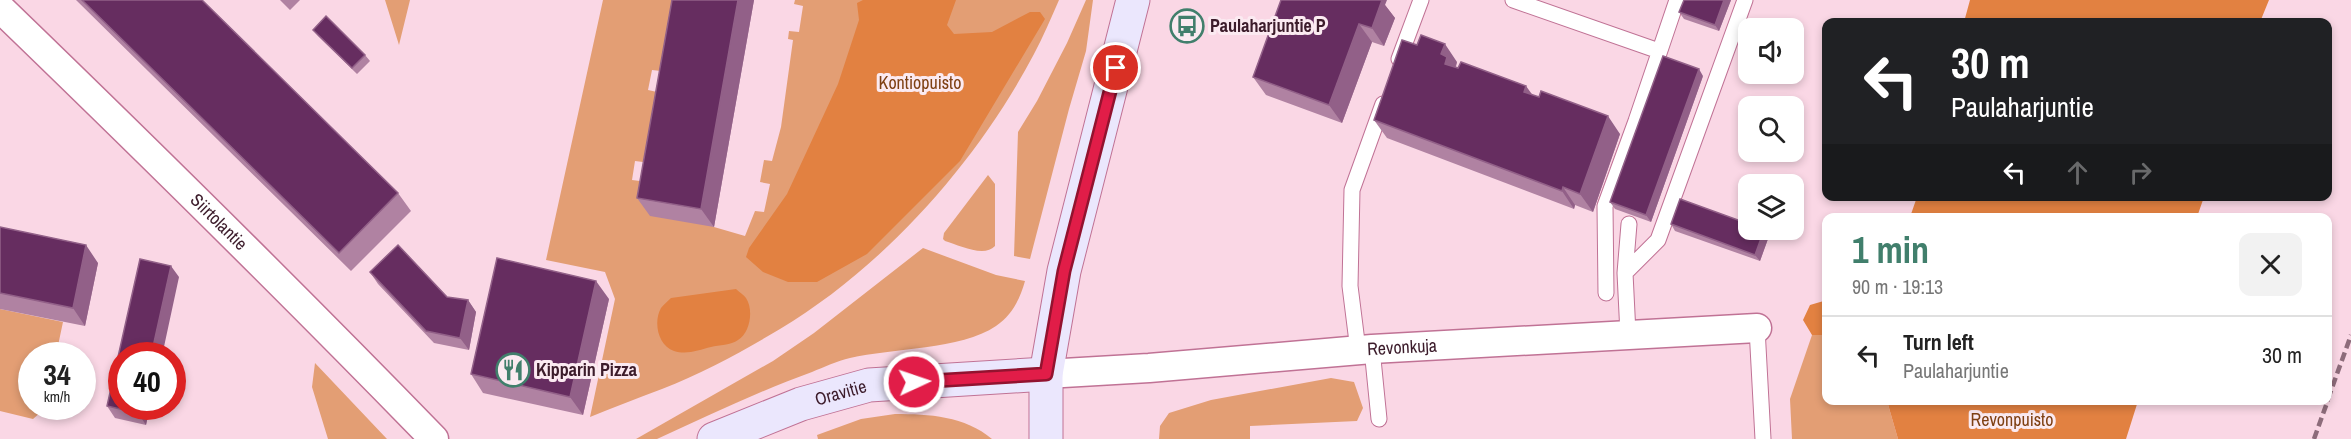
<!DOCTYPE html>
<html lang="en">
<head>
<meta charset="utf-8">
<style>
  body { margin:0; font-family:"Archivo Narrow",sans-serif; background:#f2f2f2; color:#222; height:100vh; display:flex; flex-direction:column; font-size:22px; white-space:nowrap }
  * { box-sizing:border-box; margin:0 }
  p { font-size:20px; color:#767676 }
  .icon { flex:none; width:33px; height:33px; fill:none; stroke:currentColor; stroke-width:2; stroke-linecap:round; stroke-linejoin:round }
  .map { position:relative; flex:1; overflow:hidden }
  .side { position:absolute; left:1822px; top:213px; width:510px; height:192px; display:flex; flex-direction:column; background:#fff; border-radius:12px; box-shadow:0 3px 9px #0003 }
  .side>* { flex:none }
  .banner { position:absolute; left:1822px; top:18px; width:510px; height:183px; border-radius:12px; box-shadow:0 3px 9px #0003; background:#202124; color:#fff; overflow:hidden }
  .controls { position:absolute; left:1738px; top:18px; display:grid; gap:12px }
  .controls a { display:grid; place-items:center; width:66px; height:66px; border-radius:12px; background:#fff; box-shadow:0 3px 9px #0003; font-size:30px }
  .speed { position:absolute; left:18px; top:342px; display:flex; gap:12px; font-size:30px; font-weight:700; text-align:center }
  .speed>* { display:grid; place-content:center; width:78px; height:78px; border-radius:50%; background:#fff; box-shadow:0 3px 9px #0003; line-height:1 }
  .speed small { font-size:15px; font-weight:400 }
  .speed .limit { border:9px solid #d22; background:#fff; color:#111 }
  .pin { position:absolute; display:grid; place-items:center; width:51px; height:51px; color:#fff; margin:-26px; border:3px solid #fff; border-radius:50%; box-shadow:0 2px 6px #0007 }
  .me { position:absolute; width:66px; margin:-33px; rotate:87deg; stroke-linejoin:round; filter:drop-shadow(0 0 4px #0008) }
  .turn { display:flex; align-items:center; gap:21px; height:126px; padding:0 30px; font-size:27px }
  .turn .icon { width:78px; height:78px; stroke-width:2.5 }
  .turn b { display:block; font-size:42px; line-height:51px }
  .lanes { display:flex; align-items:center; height:57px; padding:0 30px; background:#0003; justify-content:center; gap:30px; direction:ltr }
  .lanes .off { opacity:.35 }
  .round { display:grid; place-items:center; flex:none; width:63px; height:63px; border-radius:12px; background:#f2f2f2 }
  .headline { display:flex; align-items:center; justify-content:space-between; height:102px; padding:0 30px }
  h1 { font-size:36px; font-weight:700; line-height:45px; color:#417f6c }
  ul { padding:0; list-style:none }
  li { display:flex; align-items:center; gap:18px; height:78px; padding:0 30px; border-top:2px solid #e0e0e0 }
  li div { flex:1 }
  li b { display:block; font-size:22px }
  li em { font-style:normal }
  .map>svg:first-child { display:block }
  .green { fill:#e39e74 }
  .forest { fill:#e28141 }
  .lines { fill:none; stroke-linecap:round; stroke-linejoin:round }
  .lane-casing { stroke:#c07295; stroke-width:17 }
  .street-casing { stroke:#c07295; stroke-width:31 }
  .secondary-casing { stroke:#c07295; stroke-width:35 }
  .lane { stroke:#fff; stroke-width:15 }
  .street { stroke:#fff; stroke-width:28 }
  .secondary { stroke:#ebe7fd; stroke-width:33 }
  .rail { stroke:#8d6c7b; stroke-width:4.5; stroke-dasharray:9 4.5; stroke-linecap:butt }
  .wall { fill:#b082a2 }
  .shaded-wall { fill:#926088 }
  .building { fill:#662d60; stroke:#926088; stroke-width:1.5 }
  .route-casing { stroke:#92132f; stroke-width:15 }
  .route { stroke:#e11d48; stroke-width:10 }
  .labels { text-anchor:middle; stroke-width:6; stroke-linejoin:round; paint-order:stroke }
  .poi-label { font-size:18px; font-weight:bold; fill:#3c1c2b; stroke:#fbeaf1; text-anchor:start }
  .park-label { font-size:18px; fill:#7f4013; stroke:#fbeaf1 }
  .street-label { font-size:18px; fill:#3c1c2b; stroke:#fbeaf1 }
</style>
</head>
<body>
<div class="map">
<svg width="2351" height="439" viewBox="0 0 2351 439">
  <rect width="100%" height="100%" fill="#fad7e5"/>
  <path class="green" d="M385,0H410L399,45Z
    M603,0H674L661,71L652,70L648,90L657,92L643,162L635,161L632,180L656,183L714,227L745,236L755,211L764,212L770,184L760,182L764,160L772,161L781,127L793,40L788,39L789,31L799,32L803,6L794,4L795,0H1059C1051,18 1043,37 1034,54C977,162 885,266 780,329C743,351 703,373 662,389C638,398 614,407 590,417L615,299L605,272L546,260Z
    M1086,0H1093L1086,51L1069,109L1030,259L1014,256L1018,132L1037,101L1067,43Z
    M988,175L995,184V246C984,258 959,245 945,241L943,239L944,233Z
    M923,248L996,275L1025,281C1020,299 1012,315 996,326C961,350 892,348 850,358C837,361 824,367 812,372C759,391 708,416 657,439H636L773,361L814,333Z
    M0,309L63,322L56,355L32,356V406L42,407L41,412L33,419L0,411Z
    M1812,335H1827V400L1887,401L1898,439H1792L1790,399Z
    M315,363L387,439H328L312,387Z
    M1331,378L1354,382L1363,408L1357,421L1250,426V439H1159L1160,426L1169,413L1211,400Z
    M895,414C929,414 965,416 992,439H818L817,435L861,419Z"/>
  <path class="forest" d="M863,0H956L947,25L954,34L992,32L1030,12H1040L1045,19L960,161L867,254L817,282H788L763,272L746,257L749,248L787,194L838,84L859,20L857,3Z
    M1970,0H2269L2260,22H1964Z
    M1917,197V196L2204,197L2197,217H1910Z
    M736,289C739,292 744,295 746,298C754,310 750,333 738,340C731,345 719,345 711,347C699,350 687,355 674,351C658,346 653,322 661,308C664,304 668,301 671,298Z
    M1827,300V335H1812L1803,320L1810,305Z
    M1887,401V400L2138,401L2126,439H1898Z"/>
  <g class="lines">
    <g class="lane-casing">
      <path id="lane" d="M1513,0L1659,51
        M1399,59L1421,0
        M1625,273L1658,240L1745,0
        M1606,293L1605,206L1636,121L1677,0
        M1757,328L1763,439
        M1628,334L1625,273L1629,224
        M1372,349L1379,419
        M1358,350L1350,286L1352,190L1383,104"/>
    </g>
    <g class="street-casing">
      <g id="street">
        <path id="s1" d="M0,8C147,150 292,293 434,439"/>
        <path id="s2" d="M1046,374L1149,368L1372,349L1757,328"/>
      </g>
    </g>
    <g class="secondary-casing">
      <g id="secondary">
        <path id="s3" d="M714,439L801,404L869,385L1046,374"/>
        <path d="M1046,439V374L1064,271L1133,0"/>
      </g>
    </g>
    <use href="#lane" class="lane"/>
    <use href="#street" class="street"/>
    <use href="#secondary" class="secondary"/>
    <path class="rail" d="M2328,399L2351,335
      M2314,439L2328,400"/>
  </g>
  <path class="wall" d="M76,0H202L398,193L411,211L351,271Z
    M280,0H300L290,10Z
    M672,0H754L714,227L650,216L637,198Z
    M1731,0L1719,31L1684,19L1679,12Z
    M1385,5L1395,18L1384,46L1372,42L1342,123L1266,95L1253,77Z
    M313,30L365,55L370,61L357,74L318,36Z
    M1457,62L1456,67L1533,95L1620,134L1593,212L1575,205L1574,209L1387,138L1374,120Z
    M1703,76L1651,222L1615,209L1610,202Z
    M1671,224L1749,230H1765L1769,236L1760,261L1675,231Z
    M0,227L98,263L85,326L0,309Z
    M370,272L447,297L468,300L476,312L469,350L434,343L378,284Z
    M179,277L122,406H150L146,425L115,418L107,406Z
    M609,299L583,415L483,393L471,374Z"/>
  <path class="shaded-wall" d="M738,0H754L714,227L701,209Z
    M1373,0H1387L1385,5L1395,18L1384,46L1372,28Z
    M1724,0H1731L1719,31L1715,25Z
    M1359,24L1372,42L1342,123L1329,105Z
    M1445,44L1457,62L1455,68L1445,64L1441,54Z
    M1699,69L1703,76L1651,222L1646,215Z
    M1526,86L1539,104L1524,92Z
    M1608,116L1620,134L1593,212L1580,194Z
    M1563,187L1575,205L1574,209L1562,191Z
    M1764,230L1769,236L1760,261L1755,255Z
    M86,245L98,263L85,326L73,308Z
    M171,266L179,277L162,356H151Z
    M596,281L609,299L583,415L570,397Z
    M468,300L476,312L469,350L460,338Z
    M140,406H150L146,425L138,413Z"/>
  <path class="building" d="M82,0H202L398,193L339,253Z
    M672,0H738L701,209L637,198Z
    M1281,0H1382L1372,28L1359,24L1329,105L1253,77Z
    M1684,0H1724L1715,25L1679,12Z
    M326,16L365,55L352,68L313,30Z
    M1421,35L1445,44L1441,54L1447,57L1445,64L1458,68L1461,62L1526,86L1524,92L1539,97L1541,91L1608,116L1580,194L1563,187L1562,191L1374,120L1402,40L1417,45Z
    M1663,56L1699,69L1646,215L1610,202Z
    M1680,199L1749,224V230H1764L1755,255L1671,224Z
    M0,227L86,245L73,308L0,293Z
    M398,245L447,297L468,300L460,338L426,331L370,272Z
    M497,258L596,281L570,397L471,374Z
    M140,259L171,266L151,356H122V406H140L138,413L107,406Z"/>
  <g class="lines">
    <g class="route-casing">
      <path id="route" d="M914,382L1046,374L1064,271L1116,68"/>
    </g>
    <use href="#route" class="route"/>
  </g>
  <defs>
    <g id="bus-ring" transform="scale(1.725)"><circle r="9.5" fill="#fbeaf1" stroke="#417f6c" stroke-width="1.5"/><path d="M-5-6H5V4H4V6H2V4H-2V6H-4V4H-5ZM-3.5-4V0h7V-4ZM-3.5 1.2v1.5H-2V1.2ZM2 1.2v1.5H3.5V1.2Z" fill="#417f6c"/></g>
    <g id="restaurant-ring" transform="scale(1.725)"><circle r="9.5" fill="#fbeaf1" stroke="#417f6c" stroke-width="1.5"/><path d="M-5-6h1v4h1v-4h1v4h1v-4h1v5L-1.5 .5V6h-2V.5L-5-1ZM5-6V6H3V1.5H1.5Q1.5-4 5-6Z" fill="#417f6c"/></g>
  </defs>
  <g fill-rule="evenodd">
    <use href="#bus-ring" x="1187" y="26"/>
    <use href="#restaurant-ring" x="513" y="370"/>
  </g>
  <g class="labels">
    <g class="poi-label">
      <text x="1210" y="32">Paulaharjuntie P</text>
      <text x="536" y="376">Kipparin Pizza</text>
    </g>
    <g class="park-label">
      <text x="920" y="89">Kontiopuisto</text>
      <text x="2012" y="426">Revonpuisto</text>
    </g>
    <g class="street-label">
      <text dy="6" stroke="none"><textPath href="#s1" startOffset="306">Siirtolantie</textPath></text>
      <text dy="6" stroke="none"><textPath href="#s2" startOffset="357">Revonkuja</textPath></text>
      <text dy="6" stroke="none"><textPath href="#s3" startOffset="135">Oravitie</textPath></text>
    </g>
  </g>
</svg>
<div class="controls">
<a><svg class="icon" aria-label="sound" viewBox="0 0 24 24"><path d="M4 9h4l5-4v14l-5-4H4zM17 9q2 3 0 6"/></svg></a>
<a><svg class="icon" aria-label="search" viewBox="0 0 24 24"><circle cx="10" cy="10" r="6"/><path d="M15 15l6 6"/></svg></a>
<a><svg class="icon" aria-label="layers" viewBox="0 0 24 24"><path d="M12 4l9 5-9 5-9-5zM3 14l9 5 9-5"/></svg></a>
</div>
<div class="speed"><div>34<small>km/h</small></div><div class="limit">40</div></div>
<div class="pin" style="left:1116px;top:68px;background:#d93025"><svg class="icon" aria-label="arrive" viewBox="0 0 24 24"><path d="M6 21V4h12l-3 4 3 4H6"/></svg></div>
<svg class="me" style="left:914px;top:382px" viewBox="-20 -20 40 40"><circle r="17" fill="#e11d48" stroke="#fff" stroke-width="3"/><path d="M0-11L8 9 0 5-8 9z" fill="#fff"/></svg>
<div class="banner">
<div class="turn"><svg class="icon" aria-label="left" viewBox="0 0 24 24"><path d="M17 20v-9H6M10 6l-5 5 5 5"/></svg><div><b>30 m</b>Paulaharjuntie</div></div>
<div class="lanes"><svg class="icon" aria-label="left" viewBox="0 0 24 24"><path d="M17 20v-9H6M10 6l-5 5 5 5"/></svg><svg class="icon off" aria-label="ahead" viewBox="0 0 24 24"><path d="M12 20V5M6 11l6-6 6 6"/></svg><svg class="icon off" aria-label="right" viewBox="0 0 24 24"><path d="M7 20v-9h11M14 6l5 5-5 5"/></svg></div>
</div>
<section class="side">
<div class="headline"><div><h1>1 min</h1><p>90 m · 19:13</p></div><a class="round"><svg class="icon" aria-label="close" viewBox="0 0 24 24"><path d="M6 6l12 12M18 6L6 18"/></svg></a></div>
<ul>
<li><svg class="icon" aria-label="left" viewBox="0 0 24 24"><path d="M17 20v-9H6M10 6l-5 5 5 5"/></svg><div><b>Turn left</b><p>Paulaharjuntie</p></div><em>30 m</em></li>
</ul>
</section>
</div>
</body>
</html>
